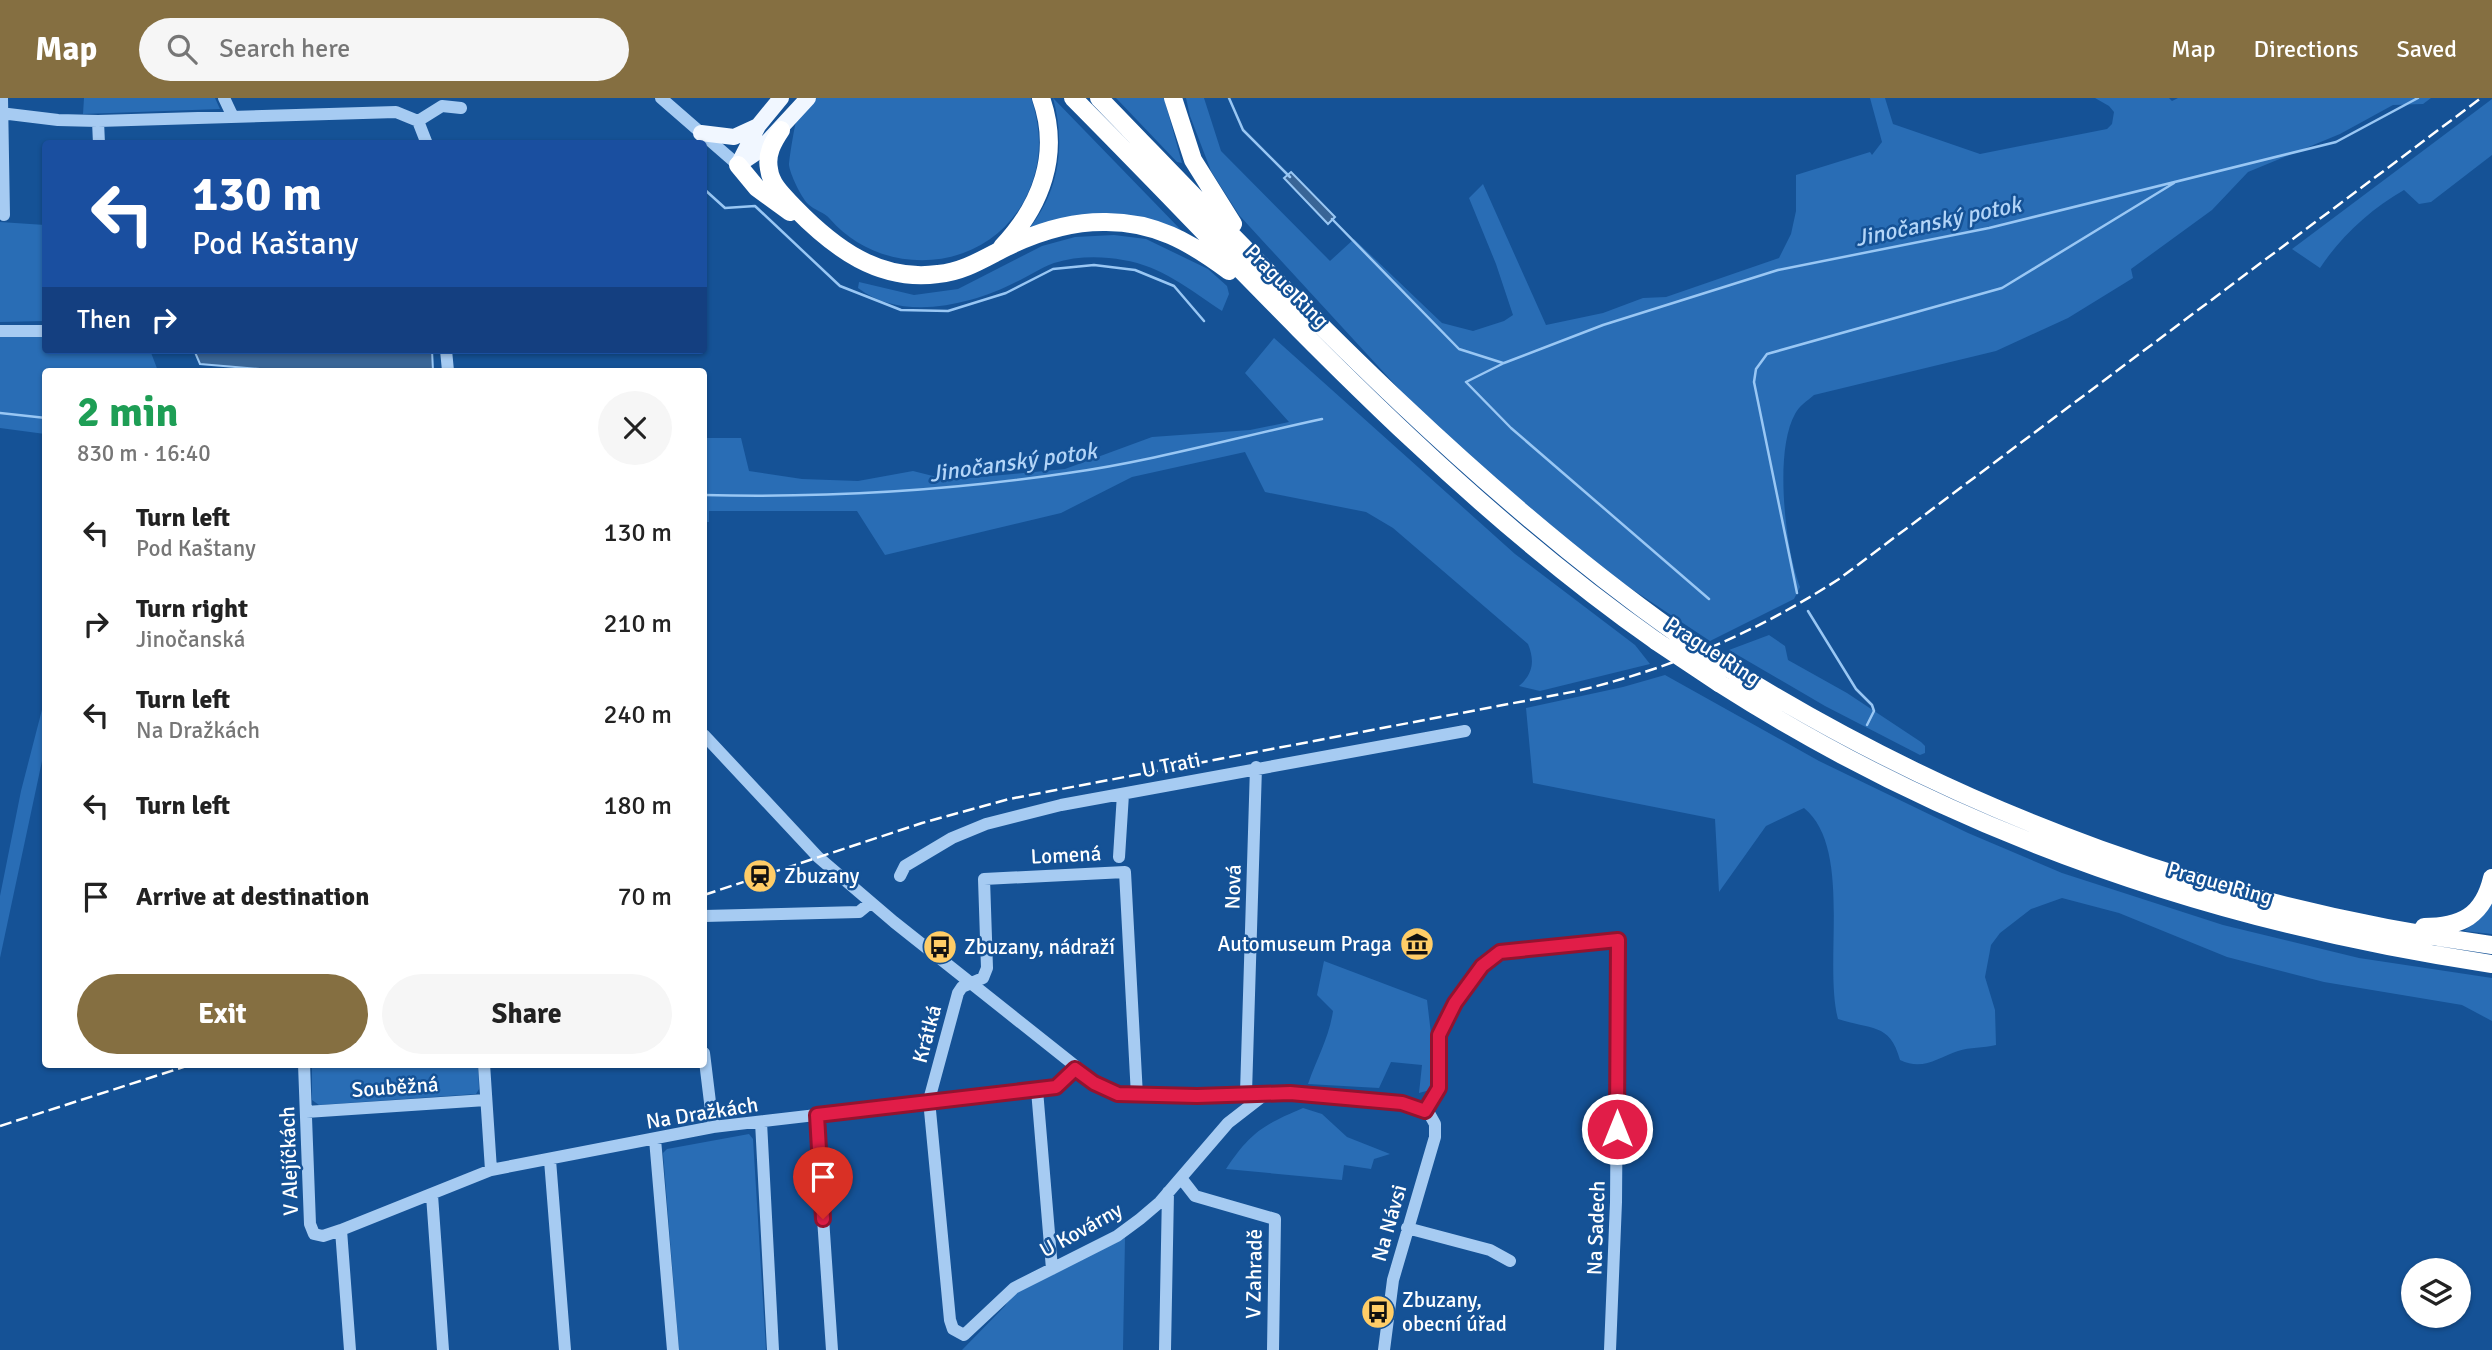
<!DOCTYPE html>
<html lang="en">
<head>
<meta charset="utf-8">
<style>
  body { margin:0; font-family:Signika,sans-serif; background:#f6f6f6; color:#222; height:100vh; display:flex; flex-direction:column; font-size:26px; white-space:nowrap }
  * { box-sizing:border-box; margin:0 }
  p { font-size:23px; color:#767676 }
  .icon { flex:none; width:38px; height:38px; fill:none; stroke:currentColor; stroke-width:2; stroke-linecap:round; stroke-linejoin:round }
  .map { position:relative; flex:1; overflow:hidden }
  .details { position:absolute; left:42px; top:270px; width:665px; height:700px; display:flex; flex-direction:column; background:#fff; border-radius:7px; box-shadow:0 2px 5px #0004 }
  .details>* { flex:none }
  .top-card { position:absolute; left:42px; top:42px; width:665px; height:214px; border-radius:7px; box-shadow:0 2px 5px #0004; background:#1a4fa0; color:#fff; overflow:hidden }
  .fabs { position:absolute; left:2401px; top:1160px; display:grid; gap:14px }
  .fabs a { display:grid; place-items:center; width:70px; height:70px; border-radius:50%; background:#fff; box-shadow:0 2px 5px #0004; font-size:35px }
  .pin { position:absolute; display:grid; place-items:center; width:60px; height:60px; color:#fff; margin:-72px -30px; border-radius:50% 50% 50% 0; rotate:-45deg; box-shadow:0 0 7px #0007 }
  .pin .icon { rotate:45deg }
  .me { position:absolute; width:77px; margin:-38px; rotate:0deg; stroke-linejoin:round; filter:drop-shadow(0 0 5px #0008) }
  .turn { display:flex; align-items:center; gap:24px; height:147px; padding:0 35px; font-size:32px }
  .turn .icon { width:91px; height:91px; stroke-width:2.5 }
  .turn b { display:block; font-size:49px; line-height:60px }
  .then { display:flex; align-items:center; height:66px; padding:0 35px; background:#0003; gap:14px; font-size:26px }
  .round { display:grid; place-items:center; flex:none; width:74px; height:74px; border-radius:37px; background:#f6f6f6 }
  .summary { display:flex; align-items:center; justify-content:space-between; height:119px; padding:0 35px }
  h1 { font-size:42px; font-weight:700; line-height:52px; color:#1e9e55 }
  .button { display:flex; gap:14px; margin-top:auto; padding:14px 35px }
  .button a { flex:1; height:80px; border-radius:42px; background:#856f41; color:#fff; font-size:28px; font-weight:700; line-height:80px; text-align:center }
  .button a+a { background:#f6f6f6; color:#222 }
  ul { padding:0; list-style:none }
  li { display:flex; align-items:center; gap:21px; height:91px; padding:0 35px }
  li div { flex:1 }
  li b { display:block; font-size:26px }
  li em { font-style:normal }
  header { display:flex; align-items:center; gap:42px; box-sizing:border-box; height:98px; padding:0 35px; background:#856f41; color:#fff }
  header strong { font-size:33px }
  nav { display:flex; gap:38px; margin-inline-start:auto; font-size:24px }
  .search { width:490px; height:63px; background:#f6f6f6; display:flex; align-items:center; gap:18px; box-sizing:border-box; padding:0 24px; border-radius:38px; color:#767676; font-size:26px }
  .map>svg:first-child { display:block }
  .green { fill:#296db5 }
  .water { fill:#396596; stroke:#99c7f4; stroke-width:2 }
  .lines { fill:none; stroke-linecap:round; stroke-linejoin:round }
  .stream { stroke:#99c7f4; stroke-width:2.5 }
  .minor { stroke:#a6cbf2; stroke-width:12 }
  .major { stroke:#f1f7ff; stroke-width:16 }
  .highway { stroke:#fff; stroke-width:18 }
  .rail { stroke:#fff; stroke-width:2.5; stroke-dasharray:12 5; stroke-linecap:butt }
  .highway-bridge { stroke:#fff; stroke-width:18 }
  .route-casing { stroke:#92132f; stroke-width:18 }
  .route { stroke:#e11d48; stroke-width:12 }
  .labels { text-anchor:middle; stroke-width:5; stroke-linejoin:round; paint-order:stroke }
  .street-label { font-size:21px; fill:#fff; stroke:#155296 }
  .poi-label { font-size:21px; fill:#fff; stroke:#155296; text-anchor:start }
  .water-label { font-size:23px; font-style:italic; fill:#b3d5f8; stroke:#155296 }
</style>
</head>
<body>
<header>
<strong>Map</strong>
<div class="search"><svg class="icon" aria-label="search" viewBox="0 0 24 24"><circle cx="10" cy="10" r="6"/><path d="M15 15l6 6"/></svg>Search here</div>
<nav><a>Map</a><a>Directions</a><a>Saved</a></nav>
</header>
<div class="map">
<svg width="2492" height="1252" viewBox="0 0 2492 1252">
  <rect width="100%" height="100%" fill="#155296"/>
  <path class="green" d="M84,0H215L220,11L83,16Z
    M815,0H1031C1043,36 1042,69 1024,103C984,176 882,181 830,121C824,114 814,112 808,106C801,99 790,76 789,67C789,62 795,24 797,20C801,13 809,6 815,0Z
    M1053,0L1181,132L1180,133L1028,132C1059,94 1066,47 1053,0Z
    M1116,0H1164L1182,65L1177,64Z
    M1186,0H1204L1221,53L1330,163L1354,141L1442,225L1473,233L1504,223L1513,217L1496,166L1469,100L1483,86L1546,227L1603,215L1643,200L1666,199L1779,160L1791,136L1796,113V77L1870,54L1872,57L1882,44L1870,0H1885L1893,26L1980,56L2107,31L2112,26L2114,14L2109,8L2095,0H2169L2172,3L2178,0H2431L2423,6L2393,7L2340,36L2248,74L2212,112L2131,171L2133,180L2068,220L1996,253L1814,297C1807,303 1799,308 1795,316C1774,353 1785,450 1800,489L1794,501L1710,543L1567,448L1411,304L1239,117L1211,73L1190,18Z
    M2492,1V57L2431,104L2419,106L2404,92C2371,111 2341,138 2320,170L2292,151Z
    M0,124L45,127V223L0,224Z
    M1114,137L1146,141L1208,171L1227,188L1229,196L1222,213C1190,192 1162,168 1123,162C1102,158 1076,158 1054,165C1040,170 1029,178 1016,184C971,207 902,224 858,190L859,184L914,197L958,191L1042,148L1075,139Z
    M0,237H45L46,252H150L158,273H46L45,336L0,330Z
    M1274,240L1515,456L1635,547L1650,566L1540,593L1519,588C1533,576 1535,563 1528,546L1393,430L1366,414L1265,394L1245,354L1132,379L1061,415L885,457L857,413H709V424H704V340H741L749,373L802,381L858,383L913,373L949,382L1065,371L1152,339L1250,332L1289,324L1245,275Z
    M1769,537L1785,548L1788,562L1847,595L1921,644L1925,648V655L1920,657L1825,608L1729,552Z
    M1665,577L1819,663L1968,735L2062,775L2223,827L2359,860L2492,880V923L2462,907L2324,884L2227,859L2119,815L2062,800L2031,811L2000,835L1991,847L1985,879L1995,912L1996,947C1983,950 1970,949 1958,953C1937,960 1923,973 1900,962C1890,924 1870,932 1838,921C1823,864 1853,750 1804,710L1766,728L1719,794L1715,721L1533,685L1526,610L1623,589Z
    M45,600V649L0,860V798L21,693Z
    M2492,803V836L2464,833L2480,821Z
    M1324,863L1427,902L1431,936L1430,992L1419,995L1422,967L1391,964L1379,990L1308,986C1317,960 1329,940 1333,913L1317,897Z
    M312,966H478L479,991L476,996L319,1007L312,1002Z
    M1303,1010L1322,1016L1347,1039L1390,1056L1374,1061L1371,1071L1344,1067L1342,1082L1226,1071C1250,1035 1263,1027 1303,1010Z
    M749,1036L753,1041L766,1252H679L663,1055L667,1051Z
    M1125,1140L1123,1252H962L1005,1208L1012,1196Z"/>
  <path class="water" d="M1291,74L1335,119L1328,126L1284,80Z
    M194,252H432L433,273H283L200,266Z"/>
  <g class="lines">
    <path class="stream" d="M1229,0L1243,32L1290,79
      M704,91L725,110L755,108L840,188L901,212L948,213L1006,195L1053,171L1094,167L1135,172L1174,188L1204,223
      M1332,121L1459,251L1503,265
      M0,315L46,320
      M704,397C826,400 947,393 1068,375C1153,363 1238,339 1322,321
      M1797,495L1754,284L1756,271L1767,256L2002,190L2174,85
      M1709,501L1511,330L1466,284L1504,265L1603,227L1778,172L1989,130L2336,44L2418,0
      M1808,513L1856,591L1872,607L1874,613L1867,627"/>
    <path class="minor" d="M2,0L4,117
      M224,0L233,19
      M661,0L738,67
      M0,15L58,22L98,23L396,14L418,23L427,46
      M98,23L99,46
      M418,23L442,8L461,10
      M0,233H46
      M446,252L448,273
      M704,637L818,759L894,824L1103,990L1137,998L1268,994L1402,1005L1430,1017L1435,1026V1039L1393,1182L1384,1252
      M1119,759L1123,696
      M900,778L905,768L952,740L986,726L1061,707L1465,633
      M704,818L859,814L870,805
      M704,955L713,1029
      M304,966L310,1126L314,1136L323,1138L341,1132L350,1252
      M484,966L491,1072
      M1037,992L1052,1171
      M1246,995L1256,669
      M1137,998L1125,774L984,781L987,870L983,880L962,889L958,895L929,1002L950,1222L953,1231L964,1237L1014,1190L1117,1138L1140,1121L1160,1104L1228,1025L1268,994
      M1425,1013L1439,990V937L1455,905L1482,868L1500,854L1618,842L1616,1104L1610,1252
      M306,1014L486,1002
      M816,1017L832,1252
      M761,1024L773,1252
      M655,1041L673,1252
      M550,1062L565,1252
      M1181,1080L1195,1098L1275,1121L1273,1252
      M432,1097L443,1252
      M1407,1130L1490,1152L1510,1163
      M341,1132L491,1072L713,1029L1056,989L1075,971
      M1165,1252L1168,1094"/>
    <path class="major" d="M701,35L734,39L758,28
      M738,67L760,52L808,0
      M738,67L758,28L781,0"/>
    <path class="highway" d="M1073,0C1261,189 1437,389 1656,543
      M1099,0C1282,189 1461,382 1676,535
      M1173,0L1193,62L1233,126
      M781,32C773,44 766,56 769,71C771,88 785,99 795,110C834,150 879,184 938,176C960,174 978,164 997,154C1029,137 1067,124 1103,124C1154,123 1190,144 1229,173
      M738,67L757,90L790,114
      M1002,149C1041,108 1061,56 1041,0
      M1736,575C1967,718 2223,811 2492,847
      M1719,585C1955,736 2216,825 2492,866
      M2424,829C2461,829 2483,818 2492,780"/>
    <path class="rail" d="M704,797L922,725L1009,701L1577,593C1673,570 1757,534 1839,481L2481,0
      M0,1028L193,966"/>
    <path class="highway-bridge" d="M1676,535L1736,575
      M1656,543L1719,585"/>
  </g>
  <g class="lines">
    <g class="route-casing">
      <path id="route" d="M823,1121L817,1017L1056,989L1075,971L1094,985L1118,996L1197,998L1290,995L1402,1005L1425,1013L1439,990V937L1455,905L1482,868L1500,854L1618,842L1617,1031"/>
    </g>
    <use href="#route" class="route"/>
  </g>
  <defs>
    <g id="station-disc" transform="scale(1.75)"><circle r="9.5" fill="#ffcd67" stroke="#155296"/><path d="M-3-6H3Q5-6 5-4V2Q5 4 3 4L4.5 6H3L1.5 4h-3L-3 6H-4.5L-3 4Q-5 4-5 2V-4Q-5-6-3-6ZM-3.5-4v3h7v-3ZM-3.5 1v1.5H-2V1ZM2 1v1.5H3.5V1Z" fill="#111"/></g>
    <g id="museum-disc" transform="scale(1.75)"><circle r="9.5" fill="#ffcd67" stroke="#155296"/><path d="M0-6L6-3V-2H-6V-3ZM-5-1h2V3h-2ZM-1-1h2V3h-2ZM3-1h2V3H3ZM-6 4H6V6H-6Z" fill="#111"/></g>
    <g id="bus-disc" transform="scale(1.75)"><circle r="9.5" fill="#ffcd67" stroke="#155296"/><path d="M-5-6H5V4H4V6H2V4H-2V6H-4V4H-5ZM-3.5-4V0h7V-4ZM-3.5 1.2v1.5H-2V1.2ZM2 1.2v1.5H3.5V1.2Z" fill="#111"/></g>
  </defs>
  <g fill-rule="evenodd">
    <use href="#station-disc" x="760" y="778"/>
    <use href="#museum-disc" x="1417" y="846"/>
    <use href="#bus-disc" x="940" y="849"/>
    <use href="#bus-disc" x="1378" y="1214"/>
  </g>
  <g class="labels">
    <g class="street-label">
      <text transform="translate(1287 188) rotate(45)" y="7">Prague Ring</text>
      <text transform="translate(1713 553) rotate(33)" y="7">Prague Ring</text>
      <text transform="translate(1171 667) rotate(-11)" y="7">U Trati</text>
      <text transform="translate(1066 757) rotate(-3)" y="7">Lomená</text>
      <text transform="translate(2220 785) rotate(16)" y="7">Prague Ring</text>
      <text transform="translate(1233 789) rotate(-88)" y="7">Nová</text>
      <text transform="translate(927 936) rotate(-75)" y="7">Krátká</text>
      <text transform="translate(395 989) rotate(-4)" y="7">Souběžná</text>
      <text transform="translate(702 1015) rotate(-9)" y="7">Na Dražkách</text>
      <text transform="translate(289 1063) rotate(-92)" y="7">V Alejíčkách</text>
      <text transform="translate(1389 1125) rotate(-74)" y="7">Na Návsi</text>
      <text transform="translate(1596 1130) rotate(-88)" y="7">Na Sadech</text>
      <text transform="translate(1081 1132) rotate(-29)" y="7">U Kovárny</text>
      <text transform="translate(1254 1176) rotate(-89)" y="7">V Zahradě</text>
    </g>
    <g class="poi-label">
      <text x="784" y="785">Zbuzany</text>
      <text x="1392" y="853" text-anchor="end">Automuseum Praga</text>
      <text x="964" y="856">Zbuzany, nádraží</text>
      <text x="1402" y="1209">Zbuzany,<tspan x="1402" dy="24">obecní úřad</tspan></text>
    </g>
    <g class="water-label">
      <text transform="translate(1938 123) rotate(-12)" y="8">Jinočanský potok</text>
      <text transform="translate(1013 364) rotate(-8)" y="8">Jinočanský potok</text>
    </g>
  </g>
</svg>
<div class="fabs">
<a><svg class="icon" aria-label="layers" viewBox="0 0 24 24"><path d="M12 4l9 5-9 5-9-5zM3 14l9 5 9-5"/></svg></a>
</div>
<div class="pin" style="left:823px;top:1121px;background:#d93025"><svg class="icon" aria-label="arrive" viewBox="0 0 24 24"><path d="M6 21V4h12l-3 4 3 4H6"/></svg></div>
<svg class="me" style="left:1617px;top:1031px" viewBox="-20 -20 40 40"><circle r="17" fill="#e11d48" stroke="#fff" stroke-width="3"/><path d="M0-11L8 9 0 5-8 9z" fill="#fff"/></svg>
<div class="top-card">
<div class="turn"><svg class="icon" aria-label="left" viewBox="0 0 24 24"><path d="M17 20v-9H6M10 6l-5 5 5 5"/></svg><div><b>130 m</b>Pod Kaštany</div></div>
<div class="then">Then<svg class="icon" aria-label="right" viewBox="0 0 24 24"><path d="M7 20v-9h11M14 6l5 5-5 5"/></svg></div>
</div>
<section class="details">
<div class="summary"><div><h1>2 min</h1><p>830 m · 16:40</p></div><a class="round"><svg class="icon" aria-label="close" viewBox="0 0 24 24"><path d="M6 6l12 12M18 6L6 18"/></svg></a></div>
<ul>
<li><svg class="icon" aria-label="left" viewBox="0 0 24 24"><path d="M17 20v-9H6M10 6l-5 5 5 5"/></svg><div><b>Turn left</b><p>Pod Kaštany</p></div><em>130 m</em></li>
<li><svg class="icon" aria-label="right" viewBox="0 0 24 24"><path d="M7 20v-9h11M14 6l5 5-5 5"/></svg><div><b>Turn right</b><p>Jinočanská</p></div><em>210 m</em></li>
<li><svg class="icon" aria-label="left" viewBox="0 0 24 24"><path d="M17 20v-9H6M10 6l-5 5 5 5"/></svg><div><b>Turn left</b><p>Na Dražkách</p></div><em>240 m</em></li>
<li><svg class="icon" aria-label="left" viewBox="0 0 24 24"><path d="M17 20v-9H6M10 6l-5 5 5 5"/></svg><div><b>Turn left</b></div><em>180 m</em></li>
<li><svg class="icon" aria-label="arrive" viewBox="0 0 24 24"><path d="M6 21V4h12l-3 4 3 4H6"/></svg><div><b>Arrive at destination</b></div><em>70 m</em></li>
</ul>
<div class="button"><a>Exit</a><a>Share</a></div>
</section>
</div>
</body>
</html>
